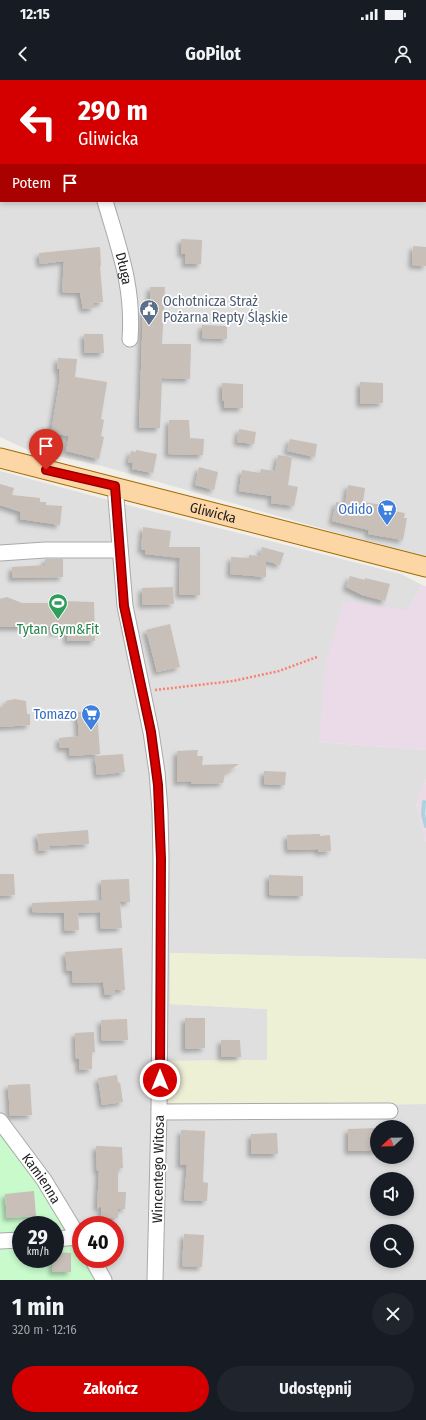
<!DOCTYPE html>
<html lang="pl">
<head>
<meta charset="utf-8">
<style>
  body { margin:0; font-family:"Fira Sans Condensed",sans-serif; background:#20242c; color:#f1f3f6; height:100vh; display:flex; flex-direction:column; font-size:15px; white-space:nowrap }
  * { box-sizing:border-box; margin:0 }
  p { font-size:13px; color:#9ea1a6 }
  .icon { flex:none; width:22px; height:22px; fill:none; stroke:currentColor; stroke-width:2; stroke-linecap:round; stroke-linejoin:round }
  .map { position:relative; height:1200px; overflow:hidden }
  .panel { display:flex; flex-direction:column; background:#171b24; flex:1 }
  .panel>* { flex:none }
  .banner { position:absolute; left:0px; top:0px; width:426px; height:122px; box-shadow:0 2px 6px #0003; background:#d40000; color:#fff; overflow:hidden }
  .needle { width:26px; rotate:248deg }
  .controls { position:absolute; left:370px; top:1040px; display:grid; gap:8px }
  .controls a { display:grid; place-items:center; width:44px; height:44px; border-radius:50%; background:#171b24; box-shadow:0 2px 6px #0003; font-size:20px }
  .speed { position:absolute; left:12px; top:1136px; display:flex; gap:8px; font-size:20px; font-weight:700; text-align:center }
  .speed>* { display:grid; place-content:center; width:52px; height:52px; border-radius:50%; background:#171b24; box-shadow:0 2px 6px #0003; line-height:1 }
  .speed small { font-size:10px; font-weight:400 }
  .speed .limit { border:6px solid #d22; background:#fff; color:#111 }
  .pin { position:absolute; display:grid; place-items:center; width:34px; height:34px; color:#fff; margin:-41px -17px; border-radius:50% 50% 50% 0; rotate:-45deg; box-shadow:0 0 4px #0007 }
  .pin .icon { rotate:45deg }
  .me { position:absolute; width:44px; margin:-22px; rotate:0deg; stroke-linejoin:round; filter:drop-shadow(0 0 3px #0008) }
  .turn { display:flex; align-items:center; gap:14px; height:84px; padding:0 12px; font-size:18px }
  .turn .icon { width:52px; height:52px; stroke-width:2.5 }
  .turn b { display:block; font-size:28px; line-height:34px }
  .then { display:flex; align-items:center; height:38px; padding:0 12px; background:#0003; gap:8px; font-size:15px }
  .round { display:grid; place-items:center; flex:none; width:42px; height:42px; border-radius:21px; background:#20242c }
  .head { display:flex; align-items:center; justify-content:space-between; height:68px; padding:0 12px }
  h1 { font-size:24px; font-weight:700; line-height:30px }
  .cta { display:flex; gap:8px; margin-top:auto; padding:8px 12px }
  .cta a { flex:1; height:46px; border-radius:24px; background:#d40000; color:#fff; font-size:16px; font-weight:700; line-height:46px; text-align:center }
  .cta a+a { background:#20242c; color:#f1f3f6 }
  .status { display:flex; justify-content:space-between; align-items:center; height:28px; padding:0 20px; background:#171b24; direction:ltr }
  .status svg { height:11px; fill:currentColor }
  header { display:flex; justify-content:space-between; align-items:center; height:52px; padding:0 12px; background:#171b24; font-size:18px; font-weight:700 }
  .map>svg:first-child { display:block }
  .residential { fill:#e0dfdf; fill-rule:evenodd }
  .industrial { fill:#ebdbe8 }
  .farmland { fill:#eef0d5 }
  .park { fill:#c8facc; fill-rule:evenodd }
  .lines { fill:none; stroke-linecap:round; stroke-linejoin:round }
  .stream { stroke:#aad3df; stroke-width:4 }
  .building { fill:#c7bfb8; filter:url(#shadow) }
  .minor-casing { stroke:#a9a9a9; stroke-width:17 }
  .major-casing { stroke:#a06b00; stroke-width:21 }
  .path { stroke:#fa8072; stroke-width:2.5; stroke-dasharray:2 2; stroke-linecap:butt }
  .minor { stroke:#fff; stroke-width:15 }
  .major { stroke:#fcd6a4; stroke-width:19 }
  .route-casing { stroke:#8a0000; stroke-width:10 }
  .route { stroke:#d40000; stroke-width:7 }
  .labels { text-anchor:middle; stroke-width:3.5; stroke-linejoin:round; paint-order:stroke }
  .street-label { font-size:14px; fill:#222; stroke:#fff }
  .service-label { font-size:14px; fill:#4e5e75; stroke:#fff; text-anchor:start }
  .shop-label { font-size:14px; fill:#366cbe; stroke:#fff; text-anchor:end }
  .leisure-label { font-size:14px; fill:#27864d; stroke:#fff }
</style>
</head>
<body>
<div class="status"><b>12:15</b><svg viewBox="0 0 49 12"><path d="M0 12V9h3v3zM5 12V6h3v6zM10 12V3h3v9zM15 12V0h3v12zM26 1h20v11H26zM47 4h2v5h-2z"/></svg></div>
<header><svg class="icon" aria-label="back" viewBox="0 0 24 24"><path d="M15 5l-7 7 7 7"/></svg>GoPilot<svg class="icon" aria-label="person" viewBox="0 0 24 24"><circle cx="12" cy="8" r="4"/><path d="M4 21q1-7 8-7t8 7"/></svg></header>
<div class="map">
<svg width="426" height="1200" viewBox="0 0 426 1200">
  <defs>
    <filter id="shadow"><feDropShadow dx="-3.5" dy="3.5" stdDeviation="2" flood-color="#0004"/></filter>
  </defs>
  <rect width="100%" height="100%" fill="#f2efe9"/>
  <path class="residential" d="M0,0H426V478L102,386L26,369L0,357ZM1,1H425V121H1Z
    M0,391L127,425L401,494L422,505L408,530L319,662L426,670V699L416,725L426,762V879L170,873V924L267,929V980L169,981L167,1027L426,1024V1200H0ZM377,1047H407V1077H377ZM377,1099H407V1129H377ZM21,1145H55V1179H21ZM81,1145H115V1179H81ZM377,1151H407V1181H377Z"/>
  <path class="industrial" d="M422,505L426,506V670L319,662L325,586L344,521L408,530Z
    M426,699V762L416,725Z"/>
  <path class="farmland" d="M170,873L426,879V1024L167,1027L168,981L267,980V929L170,924Z"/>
  <path class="park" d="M0,1041L81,1162V1179H91L104,1200H0ZM21,1145H55V1179H21Z"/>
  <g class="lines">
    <path class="stream" d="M424,722L423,734L426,746"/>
  </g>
  <path class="building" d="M181,159L202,160L201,184H185L186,174H181Z
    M413,166L426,167V186L412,185Z
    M100,167L101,186H100L103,222L94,223V228L83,229L80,213L62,212L64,181L40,184L39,173Z
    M150,207H165L162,264H191L190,299L162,298L160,348H139L143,230H150Z
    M202,245L227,246V259L202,258Z
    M84,254H103L104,273H85Z
    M58,278L77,279L75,297L107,302L101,339L104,340L101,356L104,357L99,379L66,371L69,356L51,353L60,298L59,289H57Z
    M360,302L383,303V323L360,324Z
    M222,303L243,304V328H224V320L222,321Z
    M169,340H189L190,358L204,359L203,375L168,374Z
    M239,349L256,352L254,364L237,362Z
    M290,359L317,364L315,377L287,371Z
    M136,370L157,374L153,393L132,389L133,383L128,382L131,371L136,372Z
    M278,375L292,377L288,405L298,407L294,426L271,423L272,416L239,411L242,390L260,393L261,389L275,391Z
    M199,387L218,392L214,410L195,405Z
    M0,404L14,408L12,415L40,418V422H46V425L62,426L60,445L20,439L21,432L0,425Z
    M348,405L365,408L363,422L383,425L382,429L405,433L404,438H407L403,460L368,454L369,450L332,441L336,422L345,424Z
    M143,447L171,451L169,467H200V515H179L180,478L145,474L146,470H141Z
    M262,467L284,473L280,485L266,481V497L230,494L231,477L249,478V475L260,476Z
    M45,479H63V497L12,498V487L45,485Z
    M350,496L365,500V498L390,504L385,521L362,515L346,507Z
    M173,507L174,524L142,525V508Z
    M7,517L22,523H61V521L94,522L95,561H67V552H52V547H0V519Z
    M170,544L180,587L157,592L146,550Z
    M15,619L26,621L27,634H30V645L0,647V627L6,625V621Z
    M97,630L100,674L70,676L69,668H60L59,658L79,656L77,632Z
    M198,670L197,676H203L202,685L239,684L225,693L223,703L191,704V701L177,702V671Z
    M123,674L125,692L97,695L95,676Z
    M264,691L286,692L285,705L264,704Z
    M88,750L89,764L49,766L50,770L39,771L37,754Z
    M320,754V756L330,755L331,771L318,772V769L288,770L287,755Z
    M0,794H14L15,815L0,816Z
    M269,795L303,796V816L269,815Z
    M129,799L130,822H120L122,848L101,849L100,832L78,833L79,850L65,851L64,833L32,832V823L102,820L101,800Z
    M122,868L125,910H115V915H105L103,902L73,903L72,891H67L65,872Z
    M185,938H205V968L185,969Z
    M127,939L128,960L102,961L101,940Z
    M94,952L95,972H92V989L79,990V979H76L75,953Z
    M221,960H240L241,977H221Z
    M117,995L118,1003L120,1002L123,1022L102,1025L98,998Z
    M30,1004L32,1035L10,1036L8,1005Z
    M377,1048V1071H348V1049Z
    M181,1050L205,1051L203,1102L208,1103L207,1121L184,1120L187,1085H180Z
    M277,1053L278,1074H251V1054Z
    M96,1066L122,1067L123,1088H118V1112H126L125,1129H118V1138L101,1137V1126L97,1129L99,1091H97Z
    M34,1111L36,1136L7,1138L5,1114Z
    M184,1154L204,1155L202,1187L182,1186Z
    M55,1172L71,1173V1192H52V1179H55Z"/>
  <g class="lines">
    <g class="minor-casing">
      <g id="minor">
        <path d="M76,0V1"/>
        <path d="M425,44H426"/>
        <path id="s1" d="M105,121C119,169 134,207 130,259"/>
        <path d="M115,406L125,526L151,652L157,692L160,731L161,779L159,1032L155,1200"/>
        <path d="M0,473L45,470H120"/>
        <path d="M159,1032L390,1031"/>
        <path id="s2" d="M0,1041L44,1100L81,1161"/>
        <path d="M55,1159L79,1157"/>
        <path d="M0,1161L21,1160"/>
        <path d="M92,1179L104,1200"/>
      </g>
    </g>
    <g class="major-casing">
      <g id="major">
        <path id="s3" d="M0,378L426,487"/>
      </g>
    </g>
    <path class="path" d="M155,610L233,601L279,591L317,577"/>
    <use href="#minor" class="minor"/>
    <use href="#major" class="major"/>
  </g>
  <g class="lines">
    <g class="route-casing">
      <path id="route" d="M46,390L115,406L124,526L151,652L158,705L161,779L160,1000"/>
    </g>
    <use href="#route" class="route"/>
  </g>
  <defs>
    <g id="civic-pin" transform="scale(1)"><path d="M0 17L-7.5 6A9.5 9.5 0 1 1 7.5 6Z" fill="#5c6f8a" stroke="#fff"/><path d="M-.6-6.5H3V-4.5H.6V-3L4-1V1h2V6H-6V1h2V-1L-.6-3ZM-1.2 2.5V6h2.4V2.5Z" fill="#fff"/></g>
    <g id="supermarket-pin" transform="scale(1)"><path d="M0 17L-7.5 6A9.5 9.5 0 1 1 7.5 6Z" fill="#3f7fe0" stroke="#fff"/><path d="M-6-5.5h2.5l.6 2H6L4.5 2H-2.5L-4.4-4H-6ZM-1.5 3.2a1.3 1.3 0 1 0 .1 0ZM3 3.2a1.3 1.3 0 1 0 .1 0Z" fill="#fff"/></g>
    <g id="stadium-pin" transform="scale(1)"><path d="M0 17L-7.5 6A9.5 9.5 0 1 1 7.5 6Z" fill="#2e9e5b" stroke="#fff"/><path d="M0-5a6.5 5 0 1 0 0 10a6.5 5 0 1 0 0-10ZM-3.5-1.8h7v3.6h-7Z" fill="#fff"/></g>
  </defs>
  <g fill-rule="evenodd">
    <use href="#civic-pin" x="149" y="229"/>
    <use href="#supermarket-pin" x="387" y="429"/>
    <use href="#stadium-pin" x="58" y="523"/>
    <use href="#supermarket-pin" x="91" y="634"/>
  </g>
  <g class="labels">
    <g class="street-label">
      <text dy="5" stroke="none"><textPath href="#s1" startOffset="70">Długa</textPath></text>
      <text dy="5" stroke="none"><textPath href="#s3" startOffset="220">Gliwicka</textPath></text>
      <text transform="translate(158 1089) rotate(-89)" y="5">Wincentego Witosa</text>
      <text dy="5" stroke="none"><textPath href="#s2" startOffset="71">Kamienna</textPath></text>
    </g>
    <g class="service-label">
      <text x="163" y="226">Ochotnicza Straż<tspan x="163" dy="16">Pożarna Repty Śląskie</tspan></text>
    </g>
    <g class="shop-label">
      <text x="373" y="434">Odido</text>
      <text x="77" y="639">Tomazo</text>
    </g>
    <g class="leisure-label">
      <text x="58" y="554">Tytan Gym&amp;Fit</text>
    </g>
  </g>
</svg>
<div class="controls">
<a><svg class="needle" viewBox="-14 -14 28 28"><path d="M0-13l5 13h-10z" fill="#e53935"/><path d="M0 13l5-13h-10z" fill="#9ea1a6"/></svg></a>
<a><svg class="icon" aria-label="sound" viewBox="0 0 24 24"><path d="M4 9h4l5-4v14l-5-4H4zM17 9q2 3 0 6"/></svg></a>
<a><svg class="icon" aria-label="search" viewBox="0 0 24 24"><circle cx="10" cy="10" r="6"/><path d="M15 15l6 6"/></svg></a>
</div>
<div class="speed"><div>29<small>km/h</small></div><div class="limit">40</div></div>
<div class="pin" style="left:46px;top:390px;background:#d93025"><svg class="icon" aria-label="arrive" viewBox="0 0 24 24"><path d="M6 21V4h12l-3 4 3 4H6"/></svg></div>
<svg class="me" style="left:160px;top:1000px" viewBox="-20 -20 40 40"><circle r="17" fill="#d40000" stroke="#fff" stroke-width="3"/><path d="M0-11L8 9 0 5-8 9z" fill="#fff"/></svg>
<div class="banner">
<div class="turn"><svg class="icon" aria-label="left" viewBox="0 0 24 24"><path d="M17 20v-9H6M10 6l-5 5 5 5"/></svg><div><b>290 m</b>Gliwicka</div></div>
<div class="then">Potem<svg class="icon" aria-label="arrive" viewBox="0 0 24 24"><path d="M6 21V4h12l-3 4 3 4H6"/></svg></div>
</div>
</div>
<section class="panel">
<div class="head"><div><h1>1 min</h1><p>320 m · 12:16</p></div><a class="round"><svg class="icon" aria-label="close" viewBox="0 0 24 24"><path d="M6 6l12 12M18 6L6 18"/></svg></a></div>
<div class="cta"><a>Zakończ</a><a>Udostępnij</a></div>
</section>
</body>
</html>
